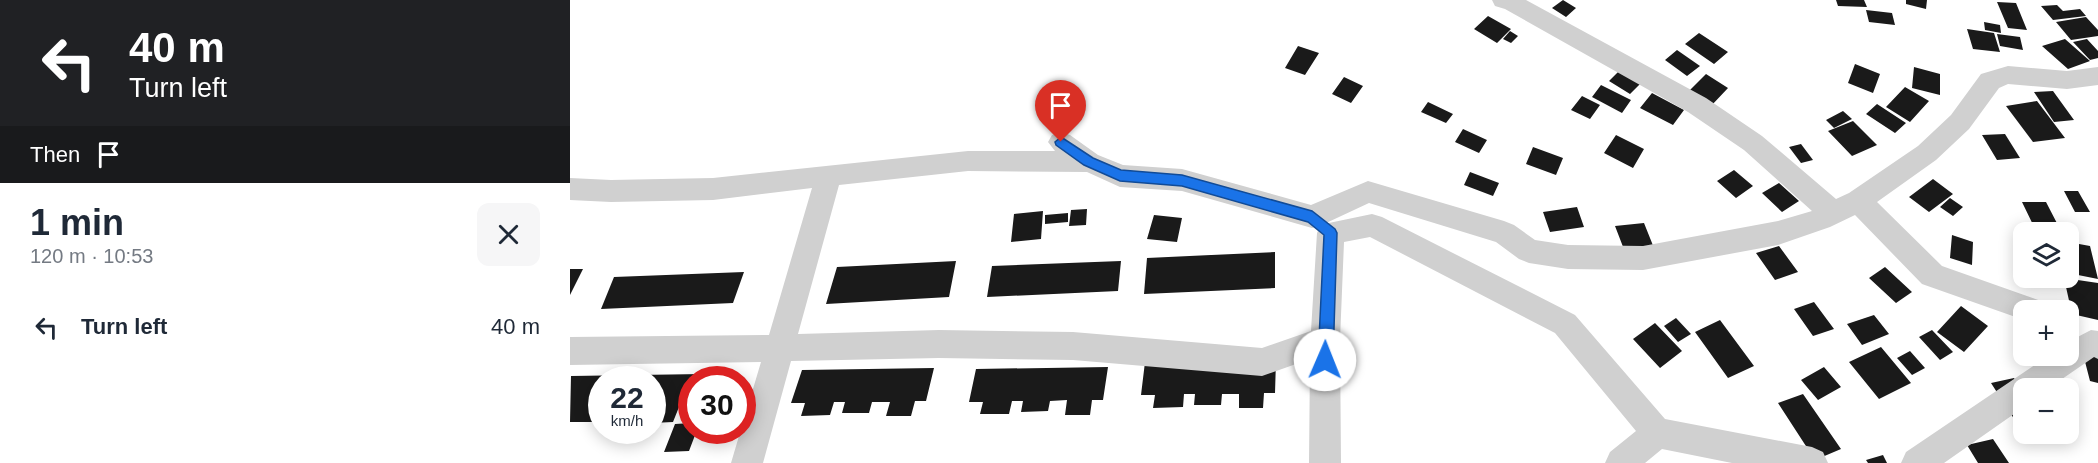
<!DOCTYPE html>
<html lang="en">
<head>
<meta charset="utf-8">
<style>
  body { margin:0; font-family:Arial,sans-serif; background:#f6f6f7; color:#1f2937; height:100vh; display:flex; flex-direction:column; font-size:22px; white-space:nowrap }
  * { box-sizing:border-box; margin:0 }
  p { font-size:20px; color:#747a83 }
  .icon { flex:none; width:33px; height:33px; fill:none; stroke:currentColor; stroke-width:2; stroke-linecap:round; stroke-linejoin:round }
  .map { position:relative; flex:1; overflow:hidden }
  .sheet { display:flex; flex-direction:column; background:#fff; width:570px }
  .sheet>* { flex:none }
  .banner { background:#202124; color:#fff; overflow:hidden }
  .controls { position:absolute; left:1443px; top:222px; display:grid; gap:12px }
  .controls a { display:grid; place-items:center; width:66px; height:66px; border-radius:12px; background:#fff; box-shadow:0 3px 15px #0003; font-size:30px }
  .speed { position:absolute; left:18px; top:366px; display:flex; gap:12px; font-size:30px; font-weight:700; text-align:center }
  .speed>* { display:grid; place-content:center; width:78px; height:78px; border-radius:50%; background:#fff; box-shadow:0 3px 15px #0003; line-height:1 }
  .speed small { font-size:15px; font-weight:400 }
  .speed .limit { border:9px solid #d22; background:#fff; color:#111 }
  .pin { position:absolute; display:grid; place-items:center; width:51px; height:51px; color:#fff; margin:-62px -26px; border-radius:50% 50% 50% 0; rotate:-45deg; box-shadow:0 0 6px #0007 }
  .pin .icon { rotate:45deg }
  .me { position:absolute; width:66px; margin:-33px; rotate:1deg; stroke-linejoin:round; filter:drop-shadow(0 0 4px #0008) }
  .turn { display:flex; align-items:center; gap:21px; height:126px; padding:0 30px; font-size:27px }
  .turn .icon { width:78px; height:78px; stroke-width:2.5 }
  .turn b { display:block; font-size:42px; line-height:51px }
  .then { display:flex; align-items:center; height:57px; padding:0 30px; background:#0003; gap:12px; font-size:22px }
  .round { display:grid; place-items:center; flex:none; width:63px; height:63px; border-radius:12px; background:#f6f6f7 }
  .overview { display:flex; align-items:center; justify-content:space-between; height:102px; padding:0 30px }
  h1 { font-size:36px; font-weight:600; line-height:45px }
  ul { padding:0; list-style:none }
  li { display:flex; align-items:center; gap:18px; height:84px; padding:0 30px }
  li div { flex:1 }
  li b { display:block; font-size:22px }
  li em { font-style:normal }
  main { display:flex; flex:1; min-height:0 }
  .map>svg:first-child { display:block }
  .building { fill:#1a1a1a }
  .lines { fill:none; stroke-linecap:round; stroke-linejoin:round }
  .minor { fill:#d0d0d0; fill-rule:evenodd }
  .route { fill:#1a73e8; stroke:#114b97; stroke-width:1.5 }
</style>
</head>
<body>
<main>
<section class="sheet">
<div class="banner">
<div class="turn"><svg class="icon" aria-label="left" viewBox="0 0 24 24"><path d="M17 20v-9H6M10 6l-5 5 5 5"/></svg><div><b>40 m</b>Turn left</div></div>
<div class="then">Then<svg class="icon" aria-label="arrive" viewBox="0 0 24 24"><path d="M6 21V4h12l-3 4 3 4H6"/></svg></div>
</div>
<div class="overview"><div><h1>1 min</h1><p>120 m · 10:53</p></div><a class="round"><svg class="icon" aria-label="close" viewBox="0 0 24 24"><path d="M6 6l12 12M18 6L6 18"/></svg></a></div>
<ul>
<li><svg class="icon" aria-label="left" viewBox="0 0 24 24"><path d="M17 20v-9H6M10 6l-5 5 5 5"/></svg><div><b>Turn left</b></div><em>40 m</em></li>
</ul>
</section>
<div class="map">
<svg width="1528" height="463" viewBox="0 0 1528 463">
  <rect width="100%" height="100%" fill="#fff"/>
  <path class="building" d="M993,0L1006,8L996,17L982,8Z
    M1266,0H1294L1297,7L1268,6Z
    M1336,0H1357L1356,9L1336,4Z
    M1427,2L1446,3L1457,30L1438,28Z
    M1487,5L1493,11L1510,9L1516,16L1483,20L1471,6Z
    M1296,10L1322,13L1325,25L1299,22Z
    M918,16L941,29L927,43L904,29Z
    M1516,17L1528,30V36L1501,40L1486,22Z
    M1414,22L1430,25L1431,33L1415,30Z
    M1397,29L1424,33L1430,52L1403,49Z
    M940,31L948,36L941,43L933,39Z
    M1129,33L1158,52L1144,64L1115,44Z
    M1427,34L1450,37L1453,50L1430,46Z
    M1495,39L1520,61L1498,69L1472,46Z
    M1517,39L1528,51V58L1520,60L1503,42Z
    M728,46L749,53L735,75L715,68Z
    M1107,50L1130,66L1117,76L1095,60Z
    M1285,64L1310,74L1303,93L1278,83Z
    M1344,67L1370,74V95L1342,88Z
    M1049,71L1070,84L1060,94L1039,81Z
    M1136,74L1158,88L1141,106L1118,92Z
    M774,77L793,86L781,103L762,94Z
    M1031,85L1061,100L1052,113L1022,97Z
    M1335,87L1359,101L1340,122L1316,107Z
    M1483,91L1504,120L1484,122L1464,92Z
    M1082,93L1114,110L1103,125L1070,108Z
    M1012,96L1030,105L1020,119L1001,110Z
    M1467,101L1495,138L1463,142L1436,106Z
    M858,102L883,114L876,123L851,112Z
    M1307,104L1336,123L1325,133L1296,114Z
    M1273,111L1282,119L1264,128L1256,120Z
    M1283,121L1307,145L1282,156L1258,131Z
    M893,129L917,140L909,153L885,142Z
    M1435,134L1450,158L1427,160L1412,135Z
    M1046,135L1074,149L1063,168L1034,153Z
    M1231,144L1243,160L1231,163L1219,147Z
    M963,147L993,158L986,175L956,164Z
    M1164,170L1183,186L1166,198L1147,181Z
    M900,172L929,183L923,196L894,185Z
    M1363,179L1383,194L1359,212L1339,197Z
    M1209,183L1229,201L1212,212L1192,193Z
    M1494,191H1508L1520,212H1505Z
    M1380,198L1393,207L1383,216L1370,207Z
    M1452,202H1476L1491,231H1466Z
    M1007,207L1014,227L980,232L973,212Z
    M517,209L516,225L499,226L501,210Z
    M473,211L471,239L441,242L444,214Z
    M498,213V222L475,224V215Z
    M584,215L612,218L607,242L577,239Z
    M1074,223L1084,248L1055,252L1045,226Z
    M1382,235L1403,242L1402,265L1380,258Z
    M1498,242L1520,246L1528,279L1498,273Z
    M1209,246L1228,272L1205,280L1186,253Z
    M705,252V288L574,294L577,258Z
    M386,261L379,297L256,304L267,267Z
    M551,261L548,291L417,297L422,266Z
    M1315,267L1342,292L1326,303L1299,278Z
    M0,269H13L0,295Z
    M174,272L163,303L31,309L44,277Z
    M1494,278L1528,283V320L1502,314Z
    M1244,302L1264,329L1243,336L1224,309Z
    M1391,306L1418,326L1394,352L1367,332Z
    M1304,315L1319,334L1292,345L1277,324Z
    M1106,318L1121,334L1108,342L1094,326Z
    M1150,320L1184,366L1158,378L1125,332Z
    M1085,323L1112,351L1090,368L1063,339Z
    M1362,330L1383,352L1370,360L1349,337Z
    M1511,346L1528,349V383L1520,381Z
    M1311,347L1341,383L1309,399L1279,362Z
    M1340,351L1355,368L1342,375L1327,358Z
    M706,360L705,393H694L693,408H669V394H652L651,405H624L625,394H614L613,407L583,408L585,395H571L575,362Z
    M538,367L533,400H522L520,415H495L497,400L480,401L478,411L451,412L453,401H442L439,414H410L413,402H399L406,369Z
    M1254,367L1271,387L1248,400L1231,380Z
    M364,368L356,401H345L341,416H316L320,402H302L299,413H272L275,402H264L260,415L231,416L235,403H221L232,370Z
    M133,374L131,380H122L121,407H109L103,422L82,423V380H32V408H28L22,422H0L1,376Z
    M1444,378L1454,392V423L1448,425L1421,383Z
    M1233,394L1271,449L1245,460L1208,403Z
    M122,423V430H127L119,451L94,452L105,424Z
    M1423,439L1439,463H1408L1397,445Z
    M1313,455L1317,463H1298L1296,460Z"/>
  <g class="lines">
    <path class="minor" d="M922,0H956L1136,98L1192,136L1266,199L1279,193L1348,146L1381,115L1411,74L1438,66L1497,71L1528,67V85L1497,89L1438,84L1429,88L1399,129L1366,160L1307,202L1372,266L1471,301L1475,310H1454V320L1352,284L1285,215L1260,227L1208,245L1073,270L998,269L959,263L949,259L926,242L799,203L754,224L802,214L812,217L1005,315L1095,419L1242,447L1253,452L1258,463H1162L1092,449L1075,463H1035L1040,452L1066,431L985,333L800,237L774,242L770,340L771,463H739L740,359L692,376L503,360L369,358L221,361L193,463H161L191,362L0,365V337L199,335L242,188L143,200L41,202L0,200V178L41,180L143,178L398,151H485L478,142L482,135L491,132L500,135L528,155L553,165L612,169L741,205L798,181L934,221L944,225L965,240L998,245L1073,246L1208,221L1242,211L1174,150L1118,112L935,9L925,6ZM398,171L517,172L550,187L612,191L742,228L751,225L747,233L741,331L692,348L503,332L369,330L228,334L269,185Z
      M1521,330L1528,331V359L1524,357L1479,388H1454V407L1374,463H1331L1336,452L1478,356H1498V342Z"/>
  </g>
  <path class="route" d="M491,137L523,158L551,170L612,175L742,211L765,229L767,233L763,360L760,365L755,367L750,365L748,360L754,235L738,222L612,186L550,181L514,165L486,145L485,142Z"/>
</svg>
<div class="controls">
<a><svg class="icon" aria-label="layers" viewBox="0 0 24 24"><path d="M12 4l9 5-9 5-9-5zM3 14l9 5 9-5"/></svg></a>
<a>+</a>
<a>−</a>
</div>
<div class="speed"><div>22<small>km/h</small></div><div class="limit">30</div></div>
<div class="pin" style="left:491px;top:142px;background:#d93025"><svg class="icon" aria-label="arrive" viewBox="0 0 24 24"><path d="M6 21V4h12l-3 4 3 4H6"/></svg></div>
<svg class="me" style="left:755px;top:360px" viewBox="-20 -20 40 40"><circle r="19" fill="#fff"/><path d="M0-13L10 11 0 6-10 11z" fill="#1a73e8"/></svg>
</div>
</main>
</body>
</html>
